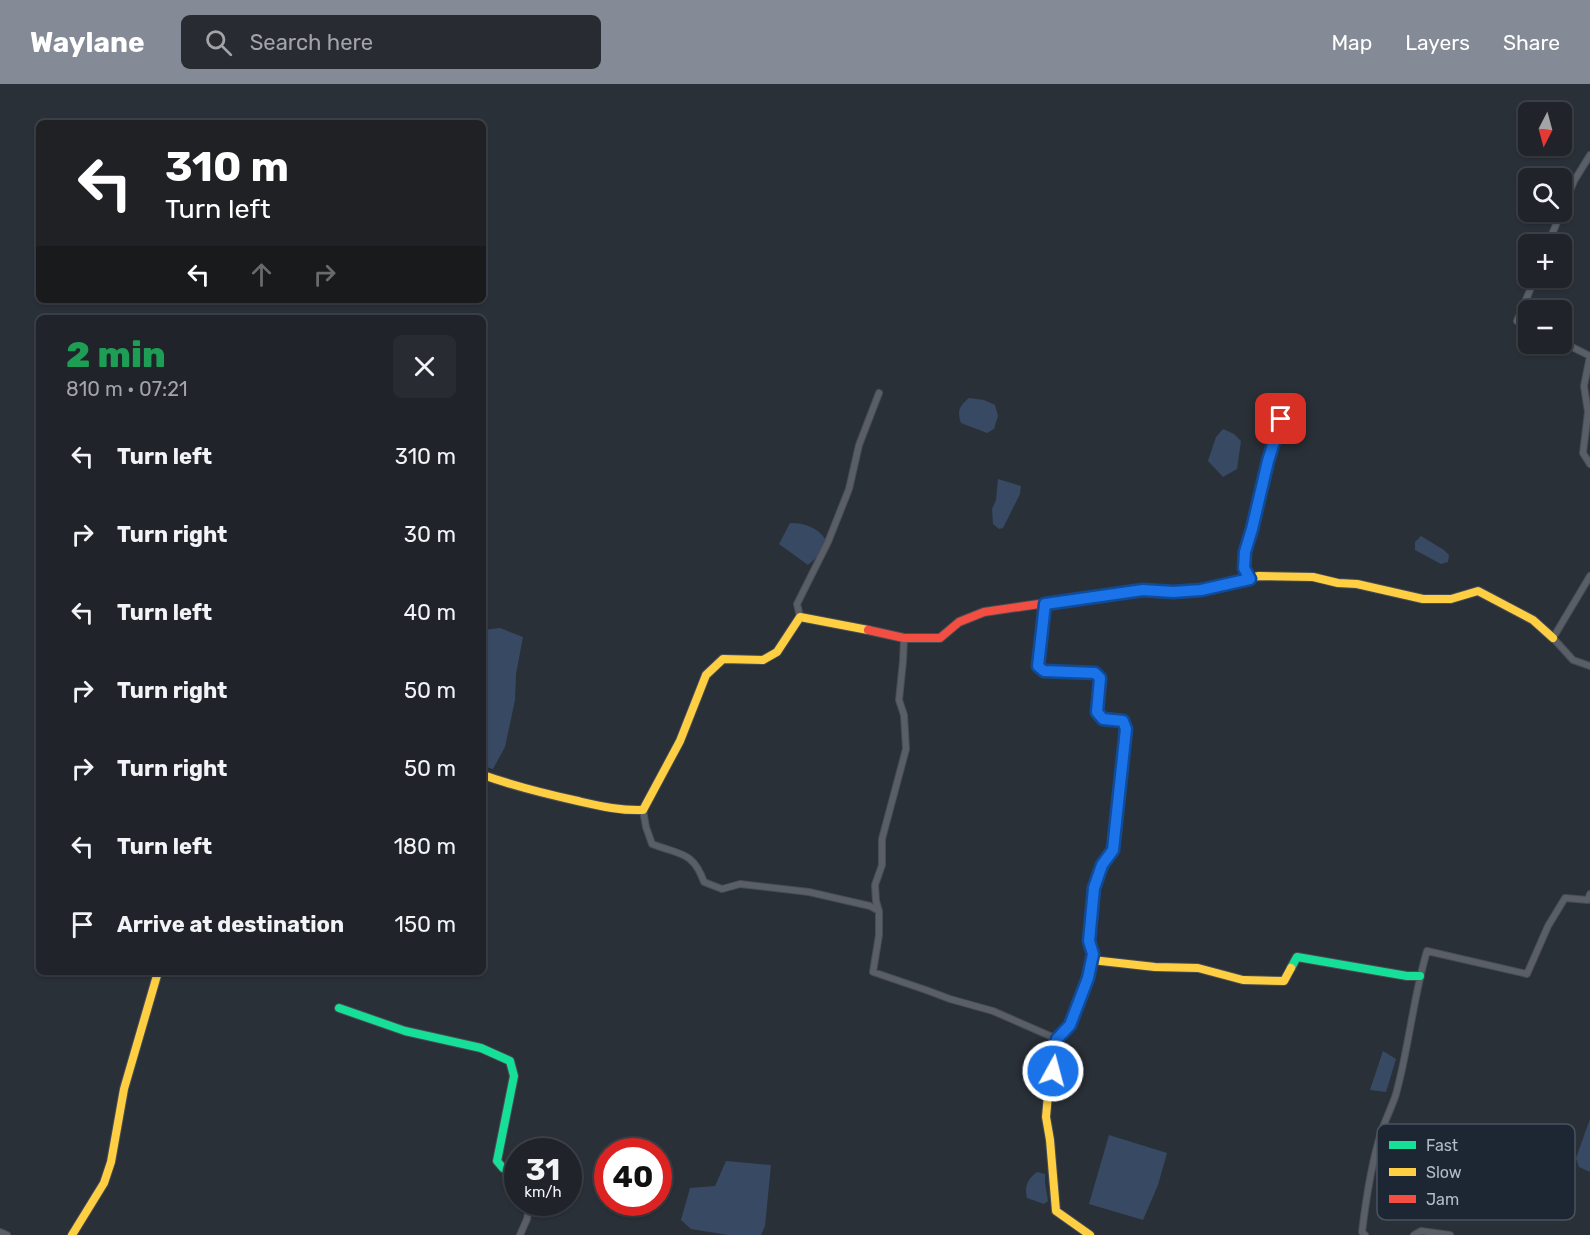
<!DOCTYPE html>
<html lang="en">
<head>
<meta charset="utf-8">
<style>
  body { margin:0; font-family:Rubik,sans-serif; background:#282c32; color:#f1f3f6; height:100vh; display:flex; flex-direction:column; font-size:22px; white-space:nowrap }
  * { box-sizing:border-box; margin:0 }
  p { font-size:20px; color:#a2a4a8 }
  .icon { flex:none; width:33px; height:33px; fill:none; stroke:currentColor; stroke-width:2; stroke-linecap:round; stroke-linejoin:round }
  .map { position:relative; flex:1; overflow:hidden }
  .sheet { position:absolute; left:36px; top:231px; width:450px; height:660px; display:flex; flex-direction:column; background:#20242a; border-radius:9px; box-shadow:0 2px 4px #0004,0 0 0 2px #3d4147 }
  .sheet>* { flex:none }
  .banner { position:absolute; left:36px; top:36px; width:450px; height:183px; border-radius:9px; box-shadow:0 2px 4px #0004,0 0 0 2px #3d4147; background:#202124; color:#fff; overflow:hidden }
  .needle { width:39px; rotate:186deg }
  .buttons { position:absolute; left:1518px; top:18px; display:grid; gap:12px }
  .buttons a { display:grid; place-items:center; width:54px; height:54px; border-radius:9px; background:#20242a; box-shadow:0 2px 4px #0004,0 0 0 2px #3d4147; font-size:30px }
  .speed { position:absolute; left:504px; top:1054px; display:flex; gap:12px; font-size:30px; font-weight:700; text-align:center }
  .speed>* { display:grid; place-content:center; width:78px; height:78px; border-radius:50%; background:#20242a; box-shadow:0 2px 4px #0004,0 0 0 2px #3d4147; line-height:1 }
  .speed small { font-size:15px; font-weight:400 }
  .speed .limit { border:9px solid #d22; background:#fff; color:#111 }
  .pin { position:absolute; display:grid; place-items:center; width:51px; height:51px; color:#fff; margin:-26px; border-radius:12px; box-shadow:0 3px 9px #0006 }
  .me { position:absolute; width:66px; margin:-33px; rotate:7deg; stroke-linejoin:round; filter:drop-shadow(0 0 4px #0008) }
  .turn { display:flex; align-items:center; gap:21px; height:126px; padding:0 30px; font-size:27px }
  .turn .icon { width:78px; height:78px; stroke-width:2.5 }
  .turn b { display:block; font-size:42px; line-height:51px }
  .lanes { display:flex; align-items:center; height:57px; padding:0 30px; background:#0003; justify-content:center; gap:30px; direction:ltr }
  .lanes .off { opacity:.35 }
  .round { display:grid; place-items:center; flex:none; width:63px; height:63px; border-radius:9px; background:#282c32 }
  .head { display:flex; align-items:center; justify-content:space-between; height:102px; padding:0 30px }
  h1 { font-size:36px; font-weight:800; line-height:45px; color:#1e9e55 }
  ul { padding:0; list-style:none }
  li { display:flex; align-items:center; gap:18px; height:78px; padding:0 30px }
  li div { flex:1 }
  li b { display:block; font-size:22px }
  li em { font-style:normal }
  header { display:flex; align-items:center; gap:36px; box-sizing:border-box; height:84px; padding:0 30px; background:#848b96; color:#fff }
  header strong { font-size:28px }
  nav { display:flex; gap:33px; margin-inline-start:auto; font-size:21px }
  .search { width:420px; height:54px; background:#282c32; display:flex; align-items:center; gap:15px; box-sizing:border-box; padding:0 21px; border-radius:9px; color:#a2a4a8; font-size:22px }
  .map>svg:first-child { display:block }
  .water { fill:#384963 }
  .lines { fill:none; stroke-linecap:round; stroke-linejoin:round }
  .street-casing { stroke:#484c53; stroke-width:8 }
  .fast-casing { stroke:#484c53; stroke-width:10 }
  .slow-casing { stroke:#484c53; stroke-width:10 }
  .jam-casing { stroke:#484c53; stroke-width:10 }
  .street { stroke:#5a5e66; stroke-width:6 }
  .fast { stroke:#16e098; stroke-width:8 }
  .slow { stroke:#ffcf43; stroke-width:8 }
  .jam { stroke:#f24e42; stroke-width:8 }
  .route-casing { stroke:#114b97; stroke-width:15 }
  .route { stroke:#1a73e8; stroke-width:10 }
  .key { fill:#1d2633; stroke:#4a5360; stroke-width:1.5 }
  .key-label { font-size:16px; fill:#b4bcc9 }
</style>
</head>
<body>
<header>
<strong>Waylane</strong>
<div class="search"><svg class="icon" aria-label="search" viewBox="0 0 24 24"><circle cx="10" cy="10" r="6"/><path d="M15 15l6 6"/></svg>Search here</div>
<nav><a>Map</a><a>Layers</a><a>Share</a></nav>
</header>
<div class="map">
<svg width="1590" height="1151" viewBox="0 0 1590 1151">
  <rect width="100%" height="100%" fill="#2a3038"/>
  <path class="water" d="M969,314L984,316L995,321L998,332L994,345L987,349L961,339C957,327 959,322 969,314Z
    M1223,345L1234,350L1241,357L1237,385L1223,393L1208,377L1216,353Z
    M998,395L1021,402L1020,410L1003,444L999,445L993,440L992,425L996,416Z
    M790,439C805,439 817,443 826,456L817,473L808,481L779,460Z
    M1421,452L1444,466L1449,471L1448,478L1441,480L1415,466V458Z
    M500,544L523,553L516,590L515,616L505,663L493,685L483,682V546Z
    M1383,967L1396,975L1386,1008L1370,1006Z
    M1590,1035V1088L1579,1083L1576,1074Z
    M1109,1051L1167,1069L1158,1101L1143,1136L1089,1120Z
    M726,1077L771,1081L765,1142L761,1151H728L691,1145L681,1136L690,1104L715,1102Z
    M1037,1088L1045,1090V1099L1048,1117L1044,1120L1027,1114C1024,1102 1028,1095 1037,1088Z"/>
  <g class="lines">
    <g class="street-casing">
      <path id="street" d="M1548,160L1574,97L1590,71
        M1528,242L1517,237L1535,194
        M1562,258L1590,272L1584,302L1588,328L1583,369L1590,380
        M1590,492L1553,554L1573,576L1590,582
        M1250,495L1244,485L1245,468L1252,445L1268,377L1285,326
        M1045,520L1038,582L1044,587L1095,589L1100,594L1097,628L1103,635L1123,637L1126,645L1113,766L1102,781L1094,804L1089,857L1093,870L1092,876
        M800,533L797,520L828,458L849,405L859,361L879,309
        M643,726L646,743L652,760C680,771 693,767 704,798L722,805L740,800L809,808L870,822L879,827V851L873,888L926,906L950,915L993,927L1057,955
        M879,827L876,817L875,801L882,781V755L906,665L904,631L899,616L903,577L904,554
        M0,1148L7,1151
        M520,1151L527,1135L530,1119
        M1365,1151L1362,1148C1366,1115 1371,1080 1381,1049C1385,1036 1392,1023 1396,1010C1409,963 1413,914 1427,867L1527,890L1548,842L1565,814L1588,816L1590,810
        M1414,1151L1421,1147L1450,1151"/>
    </g>
    <g class="fast-casing">
      <path id="fast" d="M1291,884L1297,873L1407,892H1420
        M339,924L405,947L481,964L510,977L514,992L497,1077L503,1084L518,1092"/>
    </g>
    <g class="slow-casing">
      <path id="slow" d="M1087,513L1142,505L1173,508L1201,505L1259,492L1313,493L1338,499L1357,500L1423,515H1451L1478,507L1533,536L1553,554
        M483,691C514,702 546,710 578,717C600,722 621,727 643,726L680,657L706,591L723,575L763,576L777,568L800,533L868,546
        M72,1151L104,1099L111,1078L124,1005L158,888
        M1090,1151L1056,1127L1050,1056L1046,1033L1049,1000L1053,987L1057,955L1070,941L1080,919L1092,876L1155,883L1198,884L1243,896L1284,897L1291,884"/>
    </g>
    <g class="jam-casing">
      <path id="jam" d="M868,546L904,554H940L959,538L984,528L1087,513"/>
    </g>
    <use href="#street" class="street"/>
    <use href="#fast" class="fast"/>
    <use href="#slow" class="slow"/>
    <use href="#jam" class="jam"/>
  </g>
  <g class="lines">
    <g class="route-casing">
      <path id="route" d="M1053,987L1057,955L1070,941L1088,894L1093,870L1089,857L1094,804L1102,781L1113,766L1126,645L1123,637L1103,635L1097,628L1100,594L1095,589L1044,587L1038,582L1045,520L1143,506L1173,508L1201,506L1250,495L1244,484L1245,468L1252,445L1268,377L1281,335"/>
    </g>
    <use href="#route" class="route"/>
  </g>
  <rect x="1377" y="1040" width="198" height="96" rx="9" class="key"/>
  <rect x="1389" y="1057" width="27" height="8" fill="#16e098"/>
  <rect x="1389" y="1084" width="27" height="8" fill="#ffcf43"/>
  <rect x="1389" y="1111" width="27" height="8" fill="#f24e42"/>
  <g class="key-label">
    <text x="1426" y="1067">Fast</text>
    <text x="1426" y="1094">Slow</text>
    <text x="1426" y="1121">Jam</text>
  </g>
</svg>
<div class="buttons">
<a><svg class="needle" viewBox="-14 -14 28 28"><path d="M0-13l5 13h-10z" fill="#e53935"/><path d="M0 13l5-13h-10z" fill="#a2a4a8"/></svg></a>
<a><svg class="icon" aria-label="search" viewBox="0 0 24 24"><circle cx="10" cy="10" r="6"/><path d="M15 15l6 6"/></svg></a>
<a>+</a>
<a>−</a>
</div>
<div class="speed"><div>31<small>km/h</small></div><div class="limit">40</div></div>
<div class="pin" style="left:1281px;top:335px;background:#d93025"><svg class="icon" aria-label="arrive" viewBox="0 0 24 24"><path d="M6 21V4h12l-3 4 3 4H6"/></svg></div>
<svg class="me" style="left:1053px;top:987px" viewBox="-20 -20 40 40"><circle r="17" fill="#1a73e8" stroke="#fff" stroke-width="3"/><path d="M0-11L8 9 0 5-8 9z" fill="#fff"/></svg>
<div class="banner">
<div class="turn"><svg class="icon" aria-label="left" viewBox="0 0 24 24"><path d="M17 20v-9H6M10 6l-5 5 5 5"/></svg><div><b>310 m</b>Turn left</div></div>
<div class="lanes"><svg class="icon" aria-label="left" viewBox="0 0 24 24"><path d="M17 20v-9H6M10 6l-5 5 5 5"/></svg><svg class="icon off" aria-label="ahead" viewBox="0 0 24 24"><path d="M12 20V5M6 11l6-6 6 6"/></svg><svg class="icon off" aria-label="right" viewBox="0 0 24 24"><path d="M7 20v-9h11M14 6l5 5-5 5"/></svg></div>
</div>
<section class="sheet">
<div class="head"><div><h1>2 min</h1><p>810 m · 07:21</p></div><a class="round"><svg class="icon" aria-label="close" viewBox="0 0 24 24"><path d="M6 6l12 12M18 6L6 18"/></svg></a></div>
<ul>
<li><svg class="icon" aria-label="left" viewBox="0 0 24 24"><path d="M17 20v-9H6M10 6l-5 5 5 5"/></svg><div><b>Turn left</b></div><em>310 m</em></li>
<li><svg class="icon" aria-label="right" viewBox="0 0 24 24"><path d="M7 20v-9h11M14 6l5 5-5 5"/></svg><div><b>Turn right</b></div><em>30 m</em></li>
<li><svg class="icon" aria-label="left" viewBox="0 0 24 24"><path d="M17 20v-9H6M10 6l-5 5 5 5"/></svg><div><b>Turn left</b></div><em>40 m</em></li>
<li><svg class="icon" aria-label="right" viewBox="0 0 24 24"><path d="M7 20v-9h11M14 6l5 5-5 5"/></svg><div><b>Turn right</b></div><em>50 m</em></li>
<li><svg class="icon" aria-label="right" viewBox="0 0 24 24"><path d="M7 20v-9h11M14 6l5 5-5 5"/></svg><div><b>Turn right</b></div><em>50 m</em></li>
<li><svg class="icon" aria-label="left" viewBox="0 0 24 24"><path d="M17 20v-9H6M10 6l-5 5 5 5"/></svg><div><b>Turn left</b></div><em>180 m</em></li>
<li><svg class="icon" aria-label="arrive" viewBox="0 0 24 24"><path d="M6 21V4h12l-3 4 3 4H6"/></svg><div><b>Arrive at destination</b></div><em>150 m</em></li>
</ul>
</section>
</div>
</body>
</html>
